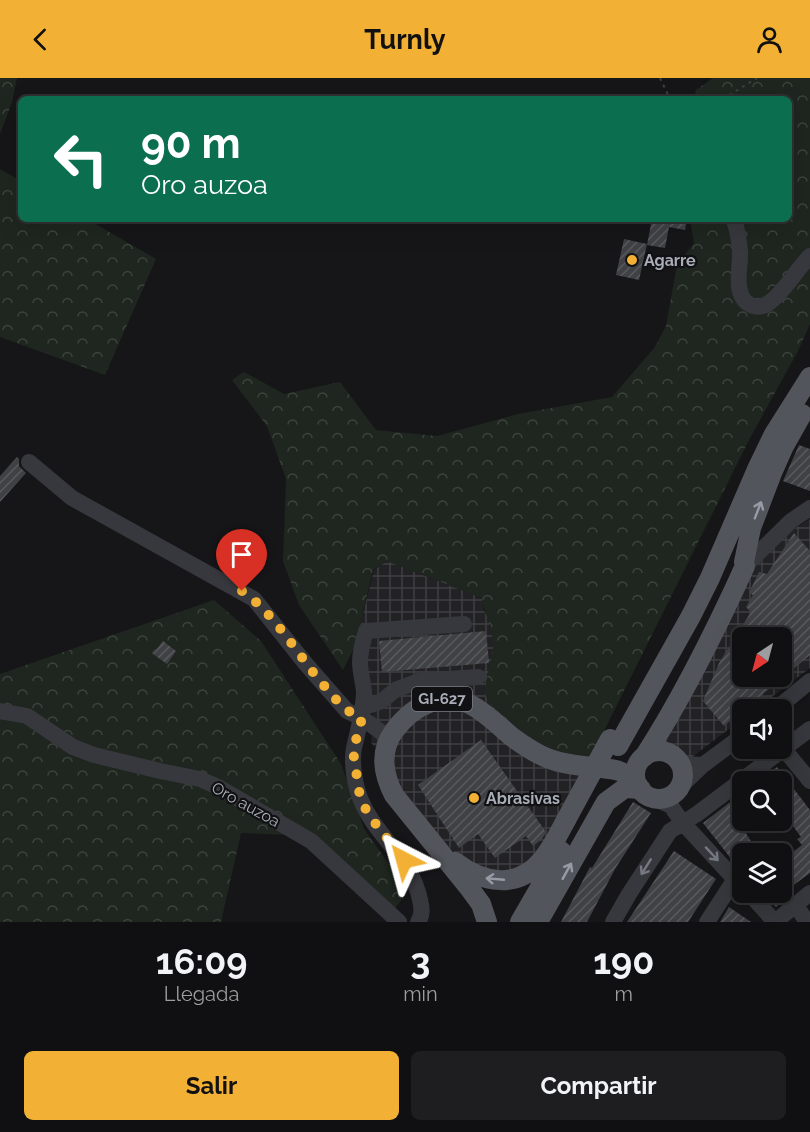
<!DOCTYPE html>
<html lang="es">
<head>
<meta charset="utf-8">
<style>
  body { margin:0; font-family:Raleway,sans-serif; background:#1e1e20; color:#f1f3f6; height:100vh; display:flex; flex-direction:column; font-size:22px; white-space:nowrap }
  * { box-sizing:border-box; margin:0 }
  p { font-size:20px; color:#9c9d9f }
  .icon { flex:none; width:33px; height:33px; fill:none; stroke:currentColor; stroke-width:2; stroke-linecap:round; stroke-linejoin:round }
  .map { position:relative; height:844px; overflow:hidden }
  .details { display:flex; flex-direction:column; background:#101012; flex:1 }
  .details>* { flex:none }
  .hud { position:absolute; left:18px; top:18px; width:774px; height:126px; border-radius:9px; box-shadow:0 6px 24px #0002,0 0 0 2px #303032; background:#0b6e4f; color:#fff; overflow:hidden }
  .needle { width:39px; rotate:216deg }
  .fabs { position:absolute; left:732px; top:549px; display:grid; gap:12px }
  .fabs a { display:grid; place-items:center; width:60px; height:60px; border-radius:9px; background:#101012; box-shadow:0 6px 24px #0002,0 0 0 2px #303032; font-size:30px }
  .pin { position:absolute; display:grid; place-items:center; width:51px; height:51px; color:#fff; margin:-62px -26px; border-radius:50% 50% 50% 0; rotate:-45deg; box-shadow:0 0 6px #0007 }
  .pin .icon { rotate:45deg }
  .me { position:absolute; width:66px; margin:-33px; rotate:321deg; stroke-linejoin:round; filter:drop-shadow(0 0 4px #0008) }
  .turn { display:flex; align-items:center; gap:21px; height:126px; padding:0 24px; font-size:27px }
  .turn .icon { width:78px; height:78px; stroke-width:2.5 }
  .turn b { display:block; font-size:42px; line-height:51px }
  .eta { display:flex; justify-content:space-evenly; align-items:center; height:102px; text-align:center }
  .eta b { font-size:36px; font-weight:700; line-height:42px }
  .primary-button { display:flex; gap:12px; margin-top:auto; padding:12px 24px }
  .primary-button a { flex:1; height:69px; border-radius:9px; background:#f2b134; color:#111; font-size:24px; font-weight:700; line-height:69px; text-align:center }
  .primary-button a+a { background:#1e1e20; color:#f1f3f6 }
  header { display:flex; justify-content:space-between; align-items:center; height:78px; padding:0 24px; background:#f2b134; color:#111; font-size:27px; font-weight:700 }
  .map>svg:first-child { display:block }
  .industrial { fill:url(#industrial-grid); fill-rule:evenodd }
  .forest { fill:url(#forest-crowns) }
  .building { fill:url(#building-hatch); fill-rule:evenodd }
  .lines { fill:none; stroke-linecap:round; stroke-linejoin:round }
  .path { stroke:#3d3f44; stroke-width:2; stroke-dasharray:3 4.5; stroke-linecap:butt }
  .minor { stroke:#37383d; stroke-width:16 }
  .major { stroke:#53555c; stroke-width:20 }
  .major-bridge { stroke:#53555c; stroke-width:20 }
  .oneway { stroke:#979ba6 }
  .oneway2 { stroke:#757881 }
  .route { stroke:#f2b134; stroke-width:10; stroke-dasharray:0 18 }
  .poi-dot { fill:#f2b134; stroke:#111113; stroke-width:2 }
  .labels { text-anchor:middle; stroke-width:4.5; stroke-linejoin:round; paint-order:stroke }
  .shield { fill:#111113; stroke:#7b7e86; stroke-width:1.5 }
  .shield-label { font-size:15px; font-weight:bold; fill:#a8adb8 }
  .poi-label { font-size:16px; font-weight:bold; fill:#a8adb8; stroke:#111113; text-anchor:start }
  .street-label { font-size:16px; fill:#a8adb8; stroke:#111113 }
</style>
</head>
<body>
<header><svg class="icon" aria-label="back" viewBox="0 0 24 24"><path d="M15 5l-7 7 7 7"/></svg>Turnly<svg class="icon" aria-label="person" viewBox="0 0 24 24"><circle cx="12" cy="8" r="4"/><path d="M4 21q1-7 8-7t8 7"/></svg></header>
<div class="map">
<svg width="810" height="844" viewBox="0 0 810 844">
  <defs>
    <pattern id="industrial-grid" width="8" height="8" patternUnits="userSpaceOnUse" patternTransform="scale(1.5)"><rect width="8" height="8" fill="#222225"/><path d="M0 4h8M4 0v8" fill="none" stroke="#3f3f43"/></pattern>
    <pattern id="forest-crowns" width="20" height="18" patternUnits="userSpaceOnUse" patternTransform="scale(1.5)"><rect width="20" height="18" fill="#1e261f"/><path d="M2 6a3 3 0 1 1 6 0M12 15a3 3 0 1 1 6 0" fill="none" stroke="#3c433d"/></pattern>
    <pattern id="building-hatch" width="6" height="6" patternUnits="userSpaceOnUse" patternTransform="scale(1.5)"><rect width="6" height="6" fill="#404145"/><path d="M-1 1l2-2M0 6l6-6M5 7l2-2" fill="none" stroke="#595a5e"/></pattern>
  </defs>
  <rect width="100%" height="100%" fill="#161618"/>
  <path class="industrial" d="M810,441V590L756,631L742,632V641L678,690L644,674L727,507L733,489ZM742,560H782V598H742Z
    M387,483L482,520L484,533L489,540L494,567L491,590L485,614L589,683L536,779L525,789L498,795L469,788L448,768L401,714L389,684L371,665L374,642L355,568L374,492Z"/>
  <path class="forest" d="M0,0H17L12,24L0,56Z
    M713,0H810V246L798,273L750,360L589,683C547,674 533,666 501,636C495,631 486,623 485,614C484,606 493,581 493,569C494,551 484,537 482,520L387,483L373,492L355,568L343,592L299,527L283,483L286,401L267,348L232,302L244,294L284,316L340,304L376,352L437,358L518,336L612,319L655,269L666,248L677,187L694,165L690,141H789V21H694L696,12Z
    M0,91L21,103V141H87L156,181L105,297L0,259Z
    M214,522L261,563L341,686L364,751L392,790L403,820L395,830L315,758L241,755L221,844H0V596Z"/>
  <path class="building" d="M652,141H687L685,152L669,149L665,170L647,167Z
    M624,161L647,166L639,202L616,197Z
    M799,367L810,371V413L783,403Z
    M17,379L19,381V388L26,395L0,424V398Z
    M794,455L810,473V577L724,648L703,623L719,585L751,534L746,529L753,517L749,515L759,494L767,496ZM742,560H782V598H742Z
    M486,553L489,585L382,594L379,563Z
    M163,563L176,573L167,586L153,576Z
    M481,662L546,754L542,761L533,768L526,758L495,780L478,756L459,770L418,707Z
    M777,689L810,732V795L784,814L789,818L776,829L763,814H782V789L792,781L789,777L802,767L797,761L801,759L782,733V704H758Z
    M742,715V741L739,744L752,765L732,782L703,745Z
    M633,724L651,735L615,791L587,844H561L590,789L592,790Z
    M674,773L716,801L688,844H627Z
    M729,829L751,844H720Z"/>
  <g class="lines">
    <path class="path" d="M660,0L670,21
      M723,21L757,0
      M734,782L751,769
      M782,795L794,811"/>
    <path class="minor" d="M733,141C738,150 739,163 740,173C741,190 731,220 753,228C759,230 765,228 770,224C785,213 796,192 810,178
      M29,384L72,420L254,521L305,585L347,633L362,640L389,660
      M745,488L791,443L810,430
      M362,630L382,623L395,612L419,603L478,599
      M775,632L810,603
      M0,633L27,638L73,669L94,677L160,693L200,701L218,709L311,763L399,844
      M783,670L810,703
      M680,686L703,687
      M681,708L703,687L742,658
      M656,721L671,728L682,744L742,809
      M748,814L775,844
      M795,826L807,844
      M418,844C423,837 422,830 420,822C411,778 375,759 360,720C355,707 351,684 354,670C358,652 363,636 364,616C364,606 360,595 360,584C360,573 363,563 366,553L464,546
      M613,844L629,816L670,753L697,736L810,651
      M707,844L731,807
      M775,844L810,815"/>
    <path class="major" d="M618,668L691,538L710,500L758,389L774,356L810,299
      M635 697a24 24 0 1 1 48 0a24 24 0 1 1-48 0Z
      M644,679C683,619 715,554 745,488L744,484L751,450L772,395L784,368L802,336
      M455,784C483,805 517,812 542,782C552,770 559,755 566,742
      M487,844L481,826L470,811L394,717C383,696 379,674 394,653C403,641 415,630 429,625C464,610 488,639 512,659C523,667 535,675 547,680C564,687 583,688 601,690C607,691 614,691 619,693C626,695 632,702 638,707
      M520,844L561,773
      M538,844L606,724L625,710L641,711"/>
    <path class="major-bridge" d="M566,742L610,661"/>
  </g>
  <defs><path id="oneway-shaft" d="M-6 0H5M1.5-3L5.5 0L1.5 3" fill="none" stroke-width="1.6" stroke-linecap="round" stroke-linejoin="round" transform="scale(1.5)"/></defs>
  <g class="oneway">
    <use href="#oneway-shaft" transform="translate(758 432) rotate(-69)"/>
    <use href="#oneway-shaft" transform="translate(567 793) rotate(-61)"/>
    <use href="#oneway-shaft" transform="translate(495 801) rotate(-175)"/>
  </g>
  <g class="oneway2">
    <use href="#oneway-shaft" transform="translate(712 776) rotate(47)"/>
    <use href="#oneway-shaft" transform="translate(646 789) rotate(122)"/>
  </g>
  <g class="lines">
    <path class="route" d="M242,513C275,535 300,581 327,611C339,625 345,633 362,640L353,673L360,719L368,736L404,782"/>
  </g>
  <g class="poi-dot">
    <circle cx="632" cy="182" r="6"/>
    <circle cx="474" cy="720" r="6"/>
  </g>
  <g class="labels">
    <rect class="shield" x="412" y="609" width="60" height="24" rx="4.5"/>
    <g class="shield-label">
      <text x="442" y="626">GI-627</text>
    </g>
    <g class="poi-label">
      <text x="644" y="188">Agarre</text>
      <text x="486" y="726">Abrasivas</text>
    </g>
    <g class="street-label">
      <text transform="translate(246 726) rotate(29)" y="6">Oro auzoa</text>
    </g>
  </g>
</svg>
<div class="fabs">
<a><svg class="needle" viewBox="-14 -14 28 28"><path d="M0-13l5 13h-10z" fill="#e53935"/><path d="M0 13l5-13h-10z" fill="#9c9d9f"/></svg></a>
<a><svg class="icon" aria-label="sound" viewBox="0 0 24 24"><path d="M4 9h4l5-4v14l-5-4H4zM17 9q2 3 0 6"/></svg></a>
<a><svg class="icon" aria-label="search" viewBox="0 0 24 24"><circle cx="10" cy="10" r="6"/><path d="M15 15l6 6"/></svg></a>
<a><svg class="icon" aria-label="layers" viewBox="0 0 24 24"><path d="M12 4l9 5-9 5-9-5zM3 14l9 5 9-5"/></svg></a>
</div>
<div class="pin" style="left:242px;top:513px;background:#d93025"><svg class="icon" aria-label="arrive" viewBox="0 0 24 24"><path d="M6 21V4h12l-3 4 3 4H6"/></svg></div>
<svg class="me" style="left:404px;top:782px" viewBox="-20 -20 40 40"><path d="M0-17L14 15 0 8-14 15z" fill="#f2b134" stroke="#fff" stroke-width="4"/></svg>
<div class="hud">
<div class="turn"><svg class="icon" aria-label="left" viewBox="0 0 24 24"><path d="M17 20v-9H6M10 6l-5 5 5 5"/></svg><div><b>90 m</b>Oro auzoa</div></div>
</div>
</div>
<section class="details">
<div class="eta">
<div><b>16:09</b><p>Llegada</p></div>
<div><b>3</b><p>min</p></div>
<div><b>190</b><p>m</p></div>
</div>
<div class="primary-button"><a>Salir</a><a>Compartir</a></div>
</section>
</body>
</html>
